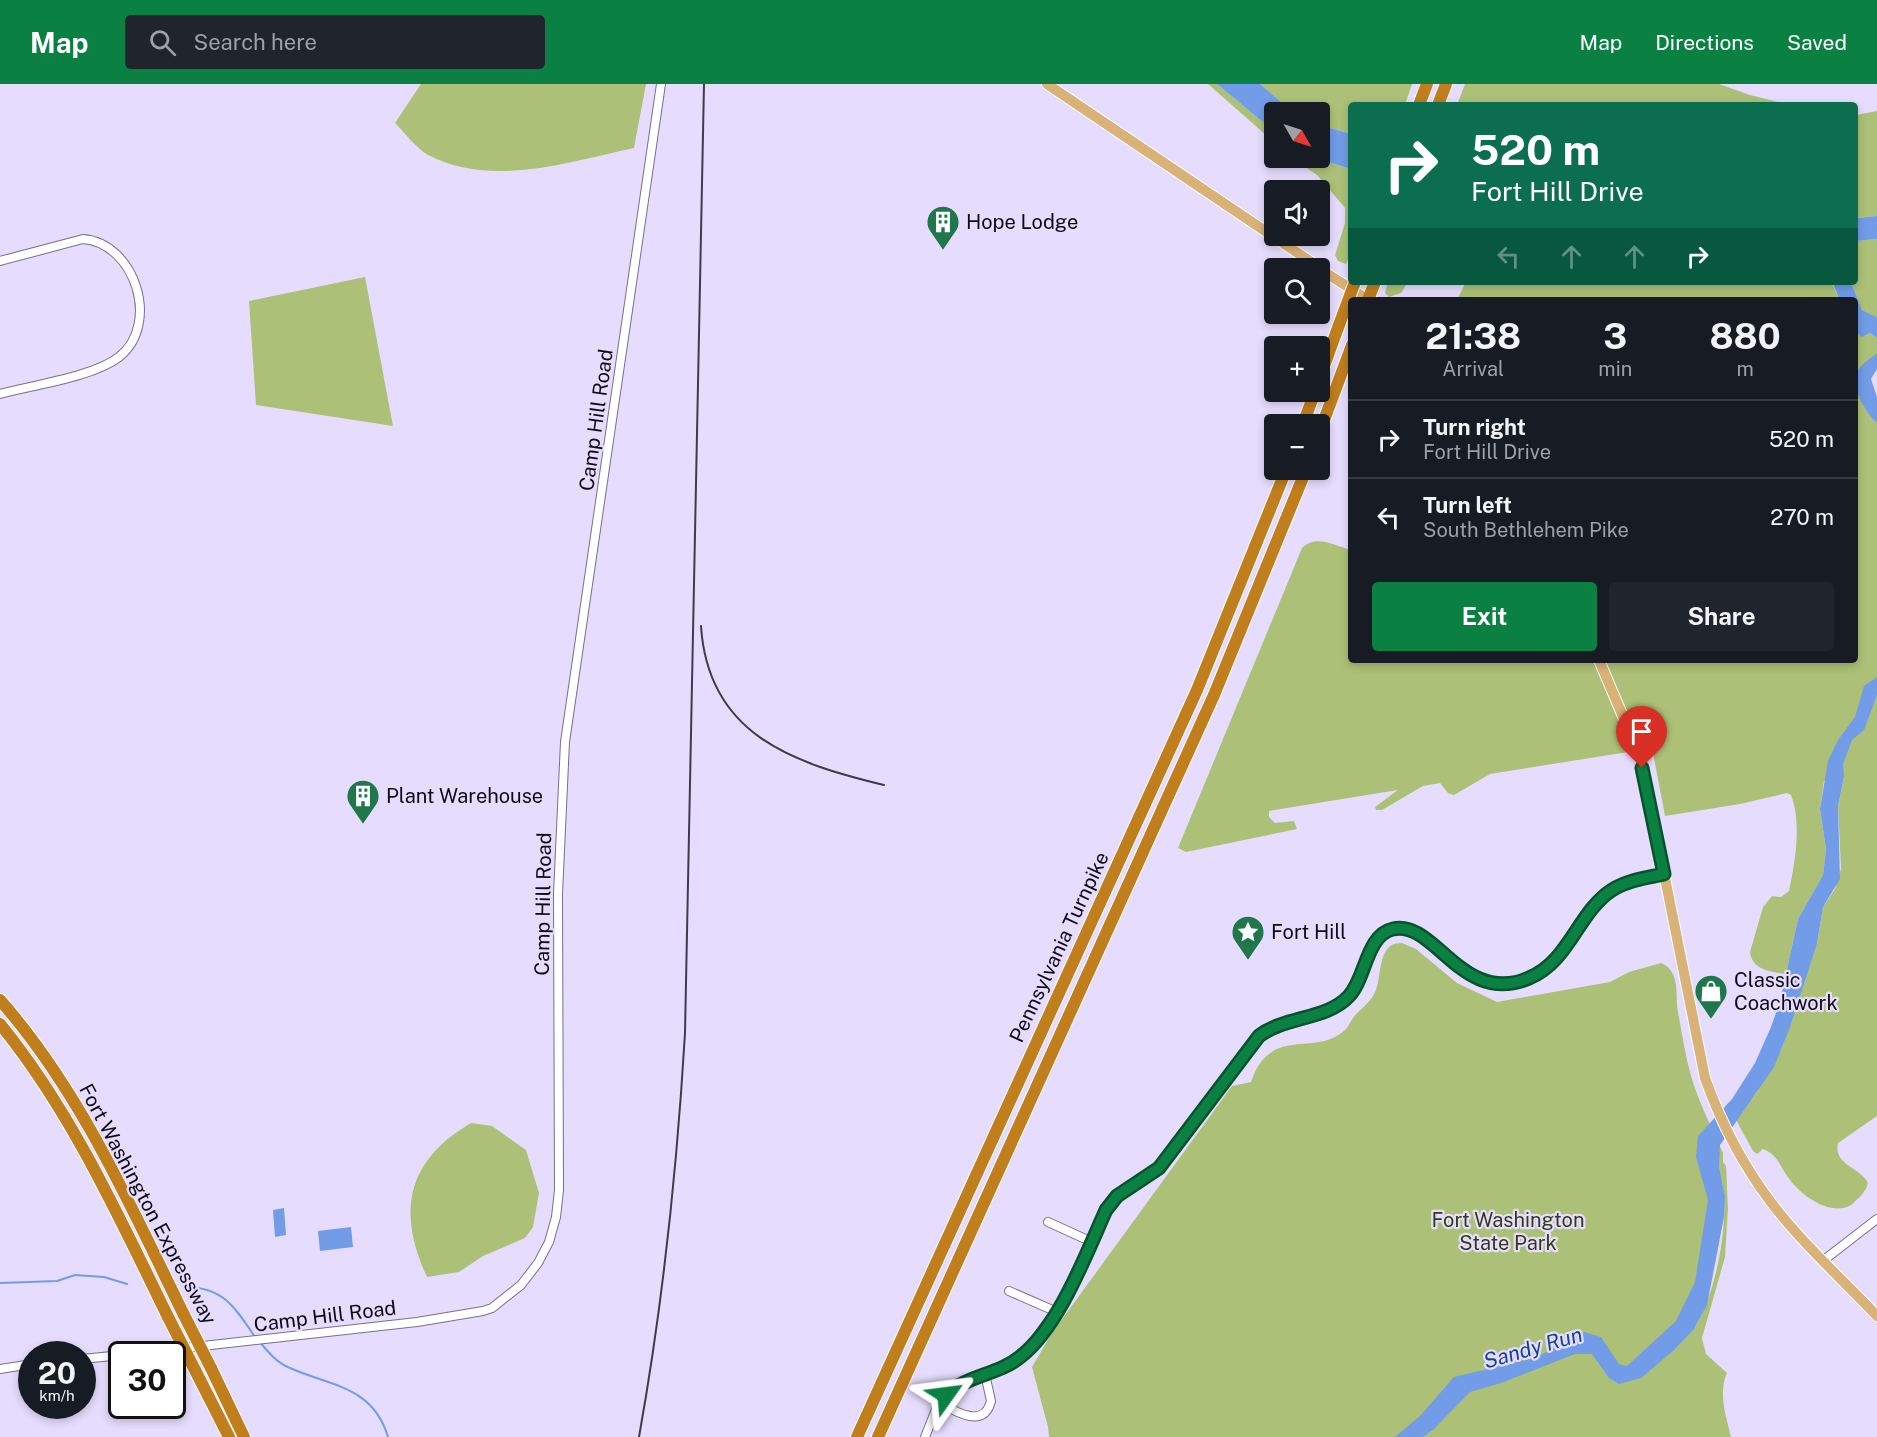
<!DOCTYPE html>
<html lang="en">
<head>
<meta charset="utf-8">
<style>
  body { margin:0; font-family:"Public Sans",sans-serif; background:#20242c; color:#f1f3f6; height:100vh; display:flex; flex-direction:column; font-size:22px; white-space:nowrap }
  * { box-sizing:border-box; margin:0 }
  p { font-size:20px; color:#9ea1a6 }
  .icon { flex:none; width:33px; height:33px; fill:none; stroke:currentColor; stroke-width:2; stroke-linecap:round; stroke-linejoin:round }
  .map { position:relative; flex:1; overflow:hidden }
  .sheet { position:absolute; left:1348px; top:213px; width:510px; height:366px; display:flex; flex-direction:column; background:#171b24; border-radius:6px; box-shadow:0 3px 9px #0003 }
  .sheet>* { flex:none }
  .banner { position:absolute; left:1348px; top:18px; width:510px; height:183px; border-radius:6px; box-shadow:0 3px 9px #0003; background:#0b6e4f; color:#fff; overflow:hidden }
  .needle { width:39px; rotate:129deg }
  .fabs { position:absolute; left:1264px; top:18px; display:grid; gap:12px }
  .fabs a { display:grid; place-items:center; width:66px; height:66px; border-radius:6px; background:#171b24; box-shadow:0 3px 9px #0003; font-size:30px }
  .speed { position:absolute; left:18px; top:1257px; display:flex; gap:12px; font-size:30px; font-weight:700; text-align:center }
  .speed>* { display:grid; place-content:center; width:78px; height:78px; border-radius:50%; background:#171b24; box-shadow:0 3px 9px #0003; line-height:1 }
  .speed small { font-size:15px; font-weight:400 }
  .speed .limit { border:3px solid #111; border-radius:9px; background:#fff; color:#111 }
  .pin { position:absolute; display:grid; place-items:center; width:51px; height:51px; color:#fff; margin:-62px -26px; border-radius:50% 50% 50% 0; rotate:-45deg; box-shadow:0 0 6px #0007 }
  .pin .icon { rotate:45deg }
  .me { position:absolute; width:66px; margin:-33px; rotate:59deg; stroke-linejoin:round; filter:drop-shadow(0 0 4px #0008) }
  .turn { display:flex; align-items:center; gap:21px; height:126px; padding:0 24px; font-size:27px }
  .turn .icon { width:78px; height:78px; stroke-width:2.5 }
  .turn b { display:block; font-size:42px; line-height:51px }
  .lanes { display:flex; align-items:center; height:57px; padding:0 24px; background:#0003; justify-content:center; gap:30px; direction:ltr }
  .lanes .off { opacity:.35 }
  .eta { display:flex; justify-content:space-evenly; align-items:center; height:102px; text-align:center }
  .eta b { font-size:36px; font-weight:700; line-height:42px }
  .cta { display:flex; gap:12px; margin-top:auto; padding:12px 24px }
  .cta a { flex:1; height:69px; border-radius:6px; background:#0b8043; color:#fff; font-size:24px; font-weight:700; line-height:69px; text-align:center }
  .cta a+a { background:#20242c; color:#f1f3f6 }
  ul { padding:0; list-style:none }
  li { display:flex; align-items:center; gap:18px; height:78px; padding:0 24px; border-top:2px solid #363941 }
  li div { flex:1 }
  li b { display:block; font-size:22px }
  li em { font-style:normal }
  header { display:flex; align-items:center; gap:36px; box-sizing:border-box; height:84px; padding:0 30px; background:#0b8043; color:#fff }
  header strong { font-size:28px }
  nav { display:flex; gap:33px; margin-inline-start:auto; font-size:21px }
  .search { width:420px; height:54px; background:#20242c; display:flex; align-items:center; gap:15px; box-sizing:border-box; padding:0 21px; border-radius:6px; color:#9ea1a6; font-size:22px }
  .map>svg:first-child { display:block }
  .green { fill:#acc177; fill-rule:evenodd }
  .water { fill:#729ce7 }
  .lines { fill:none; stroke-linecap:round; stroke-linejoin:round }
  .stream { stroke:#729ce7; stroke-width:2 }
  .minor-casing { stroke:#786f8c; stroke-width:10 }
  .major-casing { stroke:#fff; stroke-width:12 }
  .highway-casing { stroke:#fff; stroke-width:14 }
  .minor { stroke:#fff; stroke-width:8 }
  .major { stroke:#d9b277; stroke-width:10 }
  .highway { stroke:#c07e1c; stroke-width:12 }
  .rail { stroke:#3f3b4a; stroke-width:2 }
  .highway-bridge-casing { stroke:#fff; stroke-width:14; stroke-linecap:butt }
  .highway-bridge { stroke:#c07e1c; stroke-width:12 }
  .route-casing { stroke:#07532c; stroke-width:15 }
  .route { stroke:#0b8043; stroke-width:10 }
  .labels { text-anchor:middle; stroke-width:4.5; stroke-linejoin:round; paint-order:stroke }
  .poi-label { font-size:20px; fill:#0d0a14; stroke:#e6ddfe; text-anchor:start }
  .street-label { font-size:20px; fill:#0d0a14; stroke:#e6ddfe }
  .park-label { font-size:20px; fill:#323c16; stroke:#e6ddfe }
  .water-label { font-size:21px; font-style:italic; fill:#134197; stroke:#e6ddfe }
</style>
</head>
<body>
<header>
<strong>Map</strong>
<div class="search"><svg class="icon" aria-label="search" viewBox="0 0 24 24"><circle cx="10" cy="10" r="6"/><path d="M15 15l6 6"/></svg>Search here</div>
<nav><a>Map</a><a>Directions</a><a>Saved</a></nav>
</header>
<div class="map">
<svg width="1877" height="1353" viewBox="0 0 1877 1353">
  <rect width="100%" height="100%" fill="#e6ddfe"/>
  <path class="green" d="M421,0H646L634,64C569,78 492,104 428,71C416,64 405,49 395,39Z
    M1208,0H1217L1275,48V59Z
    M1260,0H1412L1405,21H1352L1351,50L1320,41V28H1293Z
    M1465,0H1719L1750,11L1790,21H1457Z
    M1877,27V132L1856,134V31Z
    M1292,74H1315L1351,85L1352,166L1346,180L1338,177L1335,171L1345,139V124L1317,91Z
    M1877,155V233L1862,226L1851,198H1856V157Z
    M365,193L393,342L256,321L249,217Z
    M1388,198H1408L1401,209L1389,213L1385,209Z
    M1466,198H1831L1840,216H1457Z
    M1856,245L1857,250L1864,252L1870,249L1877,254V269L1856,290C1856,308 1864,328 1877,339V1032L1838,1059C1833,1081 1860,1083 1868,1099C1866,1108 1858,1115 1851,1121C1831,1133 1802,1112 1790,1096C1780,1084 1779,1071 1763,1065L1757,1070L1753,1067L1736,1036L1757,1008L1782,964L1817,860L1823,823L1835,805L1841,785L1838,722L1844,693L1824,697L1820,725L1826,765L1823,791L1798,835L1786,890C1771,888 1752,886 1750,868L1763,823L1772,812L1781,813L1789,807C1795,778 1802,740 1791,711L1787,709L1740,720L1665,732L1653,669L1628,668L1490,690L1454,711L1448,709L1440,699L1423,702L1382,726H1376L1375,723L1398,706L1269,727V733L1275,739L1294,737L1297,745L1186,768L1178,764L1302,464C1316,450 1334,461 1351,466L1352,576H1856Z
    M1402,859L1416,865L1457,899L1497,918L1610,898L1629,888L1661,879C1681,887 1675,912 1678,928C1682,949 1685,971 1691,992C1699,1019 1712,1044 1723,1069V1078L1726,1082L1728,1124L1725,1173L1702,1254L1706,1270L1727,1289C1718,1309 1726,1332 1731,1353H1049L1048,1343L1032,1283L1052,1249L1232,1002L1251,998C1270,940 1315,974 1345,946C1349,942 1350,938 1353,934C1360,925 1369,920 1374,910C1383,895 1376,857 1402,859ZM1722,1097C1730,1138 1716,1210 1694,1245Z
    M471,1039L492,1042L526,1066L539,1109L533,1143L525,1154L483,1172L459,1188L427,1193C397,1128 406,1077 471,1039Z"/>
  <path class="water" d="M1217,0H1260L1293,28H1275V48Z
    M1320,41L1351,50V85L1315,74H1320Z
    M1877,132V155L1856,157V134Z
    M1832,198H1851L1862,226L1877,233V254L1870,249L1862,253L1857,250L1856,216H1840Z
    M1877,269V285L1871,295L1877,313V339C1866,330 1852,305 1856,290C1859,281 1870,275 1877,269Z
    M1877,593V611L1864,646L1852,656L1843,680L1844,693L1838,722L1840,795L1823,823L1817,860L1789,946L1774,983L1720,1061L1719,1083L1725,1113L1724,1133L1707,1221L1694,1245L1674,1266L1641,1294L1619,1300L1609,1294L1592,1270H1575L1501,1299L1470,1308L1434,1345L1423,1353H1395L1420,1332L1454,1293L1535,1274L1584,1248L1601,1253L1619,1280L1627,1282L1676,1237L1695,1198L1708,1116L1696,1073L1698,1052L1732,1015L1755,979L1771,943L1780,917L1798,835L1823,791L1826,765L1820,725L1828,677L1838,656L1855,633L1864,602Z
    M284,1124L286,1151L275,1153L273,1126Z
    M351,1143L353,1163L320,1167L318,1147Z"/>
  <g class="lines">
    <path class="stream" d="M0,1199L57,1197L75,1191L104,1193L127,1200
      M187,1203C225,1204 236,1225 255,1253
      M259,1257C268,1268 277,1279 290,1284C330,1302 373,1302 388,1353"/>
    <g class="minor-casing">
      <path id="minor" d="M0,177L83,155C135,159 161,240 119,273C93,293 33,301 0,310
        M1048,1138L1092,1158
        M1824,1176L1877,1135
        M1009,1207L1057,1228
        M131,1270L417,1238L483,1227L492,1224L521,1201L538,1179L549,1158L556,1133L559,1106L558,810L565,658L661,0
        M82,1275L122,1271
        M0,1285L32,1280
        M940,1319C956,1328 984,1345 991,1317L985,1290
        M925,1353L937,1323L950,1306L957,1301L1006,1281L1026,1268L1066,1213L1111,1120L1117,1112L1159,1084L1251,960C1280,931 1326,938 1350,911C1368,891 1370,832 1410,846C1436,861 1457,889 1486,898C1495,901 1504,900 1513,899C1563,890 1573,838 1608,809C1624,796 1644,794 1664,790"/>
    </g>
    <g class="major-casing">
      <path id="major" d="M1047,0L1320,184
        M1320,185L1368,216
        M1599,576L1638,668L1646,699L1705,994C1720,1036 1743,1081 1770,1117C1800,1157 1842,1195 1877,1232"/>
    </g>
    <g class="highway-casing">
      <path id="highway" d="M1419,21L1427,0
        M1438,21L1446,0
        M1368,216L1375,198
        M1320,293L1339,241
        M1303,340L1315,308
        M1320,347L1352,261
        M0,916C81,1008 131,1123 184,1231
        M0,940C71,1027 119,1133 168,1233
        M211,1284L244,1353
        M195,1286L229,1353
        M857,1353L1197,606L1286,386
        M878,1353L1214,611L1306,386"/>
    </g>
    <use href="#minor" class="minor"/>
    <use href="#major" class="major"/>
    <use href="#highway" class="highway"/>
    <path class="rail" d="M701,542C708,651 793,679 884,701
      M639,1353C663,1219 677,1085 685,949L704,0"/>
    <g class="highway-bridge-casing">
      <path id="highway-bridge" d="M1339,241L1355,198
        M184,1231L211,1284
        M168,1233L195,1286"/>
    </g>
    <use href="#highway-bridge" class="highway-bridge"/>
  </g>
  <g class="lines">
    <g class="route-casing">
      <path id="route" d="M946,1311C967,1291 998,1291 1020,1273C1059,1243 1086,1170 1106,1126L1117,1112L1159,1084L1259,952C1285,932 1327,936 1349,912C1366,894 1366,851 1393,845C1435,835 1462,923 1529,894C1569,878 1578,828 1612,806C1628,796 1646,794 1664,790L1642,684"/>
    </g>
    <use href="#route" class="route"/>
  </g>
  <defs>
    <g id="building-pin" transform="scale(1.725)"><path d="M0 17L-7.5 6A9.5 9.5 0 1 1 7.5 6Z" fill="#1f774b" stroke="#e6ddfe"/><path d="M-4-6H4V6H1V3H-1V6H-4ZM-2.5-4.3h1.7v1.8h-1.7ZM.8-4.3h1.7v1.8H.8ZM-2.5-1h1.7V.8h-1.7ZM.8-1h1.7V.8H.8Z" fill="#fff"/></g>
    <g id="sight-pin" transform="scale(1.725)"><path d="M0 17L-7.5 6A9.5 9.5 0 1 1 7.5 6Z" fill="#1f774b" stroke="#e6ddfe"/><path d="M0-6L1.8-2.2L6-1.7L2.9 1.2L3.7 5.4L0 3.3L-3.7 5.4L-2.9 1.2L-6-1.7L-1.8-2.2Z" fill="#fff"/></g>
    <g id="shop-pin" transform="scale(1.725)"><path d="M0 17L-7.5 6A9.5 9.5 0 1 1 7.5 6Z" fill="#1f774b" stroke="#e6ddfe"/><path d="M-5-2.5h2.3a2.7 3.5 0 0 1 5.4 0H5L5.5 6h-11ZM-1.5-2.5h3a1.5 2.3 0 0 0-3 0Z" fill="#fff"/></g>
  </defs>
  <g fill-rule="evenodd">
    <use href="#building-pin" x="943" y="138"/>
    <use href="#building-pin" x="363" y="712"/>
    <use href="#sight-pin" x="1248" y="848"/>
    <use href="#shop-pin" x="1711" y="907"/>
  </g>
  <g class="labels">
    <g class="poi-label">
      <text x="966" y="145">Hope Lodge</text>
      <text x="386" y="719">Plant Warehouse</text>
      <text x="1271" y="855">Fort Hill</text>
      <text x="1734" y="903">Classic<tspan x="1734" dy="23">Coachwork</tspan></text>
    </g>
    <g class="street-label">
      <text transform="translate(596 336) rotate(-82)" y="7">Camp Hill Road</text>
      <text transform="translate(543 820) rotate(-89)" y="7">Camp Hill Road</text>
      <text transform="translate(1059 863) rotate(-65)" y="7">Pennsylvania Turnpike</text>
      <text transform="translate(148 1120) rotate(62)" y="7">Fort Washington Expressway</text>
      <text transform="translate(325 1232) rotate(-7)" y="7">Camp Hill Road</text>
    </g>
    <g class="park-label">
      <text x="1508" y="1143">Fort Washington<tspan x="1508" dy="23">State Park</tspan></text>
    </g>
    <g class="water-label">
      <text transform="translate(1533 1264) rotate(-16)" y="7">Sandy Run</text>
    </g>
  </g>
</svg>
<div class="fabs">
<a><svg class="needle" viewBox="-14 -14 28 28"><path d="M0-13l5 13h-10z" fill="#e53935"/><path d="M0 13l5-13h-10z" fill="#9ea1a6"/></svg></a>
<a><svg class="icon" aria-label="sound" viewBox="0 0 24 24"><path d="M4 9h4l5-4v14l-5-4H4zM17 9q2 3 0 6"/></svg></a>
<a><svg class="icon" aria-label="search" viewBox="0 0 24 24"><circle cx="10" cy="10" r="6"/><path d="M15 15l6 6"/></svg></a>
<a>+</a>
<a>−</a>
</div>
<div class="speed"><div>20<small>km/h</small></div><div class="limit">30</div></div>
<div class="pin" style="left:1642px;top:684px;background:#d93025"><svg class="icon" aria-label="arrive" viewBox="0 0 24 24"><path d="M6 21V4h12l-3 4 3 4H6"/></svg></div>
<svg class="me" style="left:946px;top:1311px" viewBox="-20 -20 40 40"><path d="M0-17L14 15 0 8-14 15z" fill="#0b8043" stroke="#fff" stroke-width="4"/></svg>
<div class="banner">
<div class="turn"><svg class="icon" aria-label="right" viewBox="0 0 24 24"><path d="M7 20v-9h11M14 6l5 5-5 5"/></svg><div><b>520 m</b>Fort Hill Drive</div></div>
<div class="lanes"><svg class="icon off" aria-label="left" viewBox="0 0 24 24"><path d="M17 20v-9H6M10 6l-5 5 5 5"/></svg><svg class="icon off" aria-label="ahead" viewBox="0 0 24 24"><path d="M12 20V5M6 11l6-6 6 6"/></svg><svg class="icon off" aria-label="ahead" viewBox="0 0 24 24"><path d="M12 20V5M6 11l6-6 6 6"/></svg><svg class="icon" aria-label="right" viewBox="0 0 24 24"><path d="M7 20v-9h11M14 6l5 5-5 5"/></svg></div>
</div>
<section class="sheet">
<div class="eta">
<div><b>21:38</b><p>Arrival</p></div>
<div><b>3</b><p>min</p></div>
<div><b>880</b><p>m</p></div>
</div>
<ul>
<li><svg class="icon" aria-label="right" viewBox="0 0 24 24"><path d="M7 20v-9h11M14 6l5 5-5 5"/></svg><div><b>Turn right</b><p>Fort Hill Drive</p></div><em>520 m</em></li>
<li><svg class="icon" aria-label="left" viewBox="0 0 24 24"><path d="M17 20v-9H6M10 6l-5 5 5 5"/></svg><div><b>Turn left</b><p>South Bethlehem Pike</p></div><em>270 m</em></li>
</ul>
<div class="cta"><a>Exit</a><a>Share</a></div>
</section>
</div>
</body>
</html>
